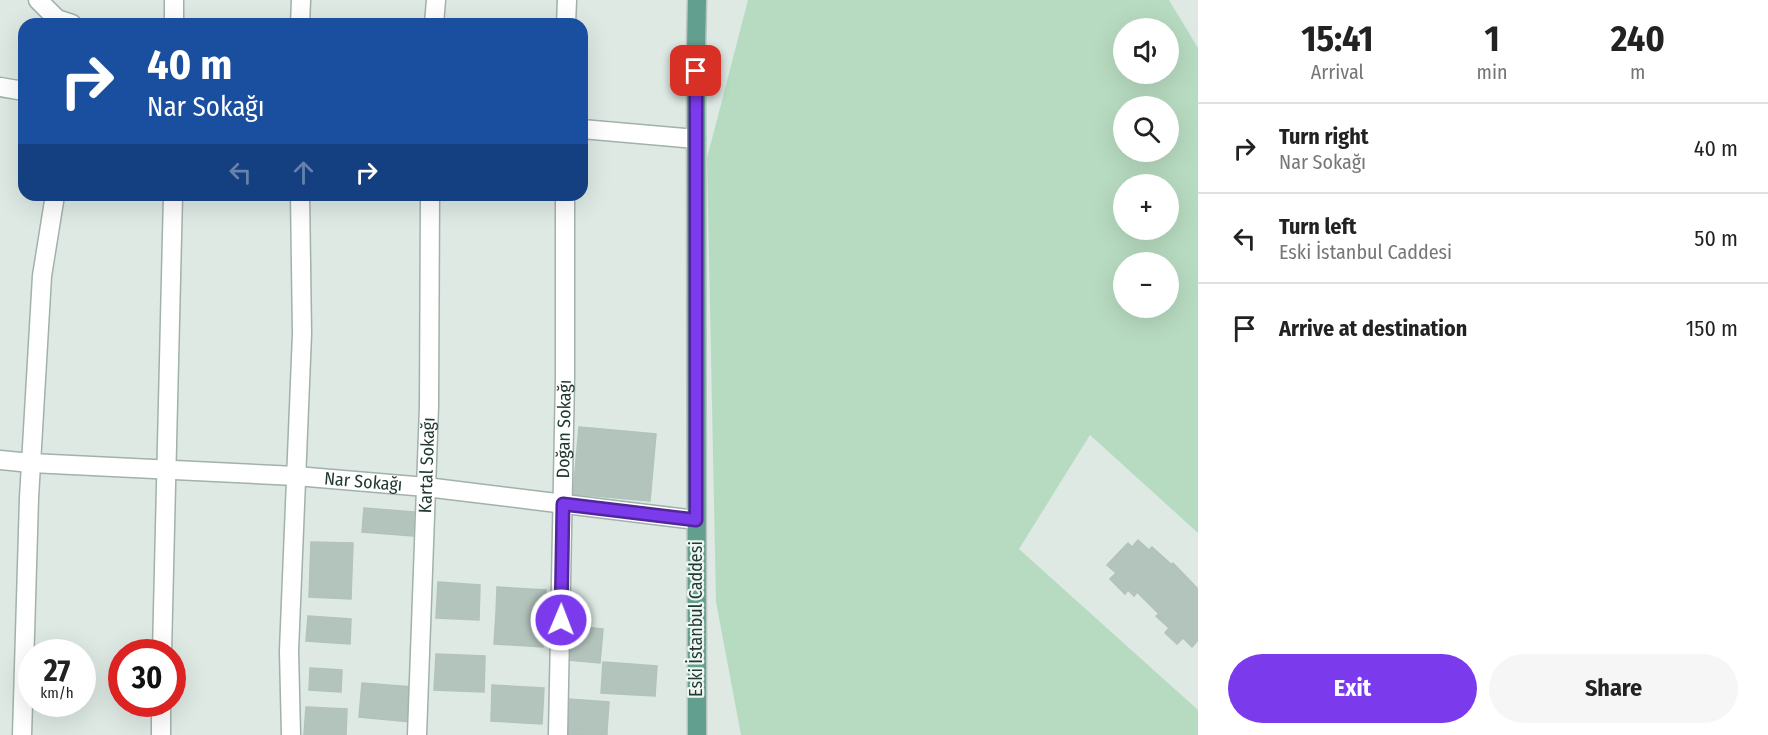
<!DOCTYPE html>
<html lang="en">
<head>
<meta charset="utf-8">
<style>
  body { margin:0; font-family:"Fira Sans Condensed",sans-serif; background:#f6f6f6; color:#222; height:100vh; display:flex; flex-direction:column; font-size:22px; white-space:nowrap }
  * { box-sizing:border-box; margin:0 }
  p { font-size:20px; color:#767676 }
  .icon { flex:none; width:33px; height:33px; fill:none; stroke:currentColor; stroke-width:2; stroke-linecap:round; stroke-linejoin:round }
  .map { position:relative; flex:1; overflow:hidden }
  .drawer { display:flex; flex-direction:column; background:#fff; width:570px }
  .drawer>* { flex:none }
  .hud { position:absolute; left:18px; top:18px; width:570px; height:183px; border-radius:18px; box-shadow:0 6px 24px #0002; background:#1a4fa0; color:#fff; overflow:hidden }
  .tools { position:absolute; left:1113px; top:18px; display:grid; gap:12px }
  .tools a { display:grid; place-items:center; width:66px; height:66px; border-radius:50%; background:#fff; box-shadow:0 6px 24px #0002; font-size:30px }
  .speed { position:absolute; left:18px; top:639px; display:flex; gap:12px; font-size:30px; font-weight:700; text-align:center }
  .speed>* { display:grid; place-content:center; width:78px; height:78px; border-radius:50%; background:#fff; box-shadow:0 6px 24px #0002; line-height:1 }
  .speed small { font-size:15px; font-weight:400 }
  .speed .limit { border:9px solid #d22; background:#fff; color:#111 }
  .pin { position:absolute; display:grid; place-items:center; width:51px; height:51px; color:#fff; margin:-26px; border-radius:12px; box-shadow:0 3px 9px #0006 }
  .me { position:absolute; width:66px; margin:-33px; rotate:1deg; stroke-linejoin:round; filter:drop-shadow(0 0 4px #0008) }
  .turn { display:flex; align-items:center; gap:21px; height:126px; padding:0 30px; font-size:27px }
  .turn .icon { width:78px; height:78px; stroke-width:2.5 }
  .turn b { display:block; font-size:42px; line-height:51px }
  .lanes { display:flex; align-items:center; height:57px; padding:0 30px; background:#0003; justify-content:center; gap:30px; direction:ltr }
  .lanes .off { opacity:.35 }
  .eta { display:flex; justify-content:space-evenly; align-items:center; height:102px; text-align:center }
  .eta b { font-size:36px; font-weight:700; line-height:42px }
  .cta { display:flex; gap:12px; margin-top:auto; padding:12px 30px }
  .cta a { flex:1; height:69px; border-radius:36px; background:#7c3aed; color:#fff; font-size:24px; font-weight:700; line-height:69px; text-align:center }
  .cta a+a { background:#f6f6f6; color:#222 }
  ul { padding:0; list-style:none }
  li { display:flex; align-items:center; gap:18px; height:90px; padding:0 30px; border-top:2px solid #e0e0e0 }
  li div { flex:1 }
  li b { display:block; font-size:22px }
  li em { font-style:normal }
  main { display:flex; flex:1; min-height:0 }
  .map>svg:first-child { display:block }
  .green { fill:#b7dbc0; fill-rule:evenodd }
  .building { fill:#b3c4bd; stroke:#b1c3bb; stroke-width:1.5 }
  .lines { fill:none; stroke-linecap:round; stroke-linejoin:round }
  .minor-casing { stroke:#a1b1ab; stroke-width:21 }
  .major-casing { stroke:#bcc4c2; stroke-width:21 }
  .minor { stroke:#fff; stroke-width:18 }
  .major { stroke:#639f8e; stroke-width:18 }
  .route-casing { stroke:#51269a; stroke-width:15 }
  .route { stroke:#7c3aed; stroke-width:10 }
  .labels { text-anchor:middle; stroke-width:4.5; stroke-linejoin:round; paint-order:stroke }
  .street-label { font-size:18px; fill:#203932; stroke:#eef6f2 }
</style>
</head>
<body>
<main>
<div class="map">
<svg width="1198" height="735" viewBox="0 0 1198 735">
  <rect width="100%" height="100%" fill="#dee9e4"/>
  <path class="green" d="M748,0H1169L1198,48V533L1090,435L1019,549L1198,710V735H741L716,602L707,158ZM1124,28H1168V74H1124ZM1124,106H1168V152H1124ZM1124,184H1168V230H1124ZM1124,262H1168V308H1124Z"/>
  <path class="building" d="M579,427L656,434L650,501L573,494Z
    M364,508L414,512L413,536L362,532Z
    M1138,540L1149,550L1152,547L1172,565L1173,563L1198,589V640L1192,647L1183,638L1177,644L1165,633L1169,628L1156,616L1159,614L1137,592L1134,596L1128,590L1125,594L1110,579L1116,573L1107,565L1128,543L1132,547Z
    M311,542L353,543L351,599L309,597Z
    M438,582L480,585L479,620L436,618Z
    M497,587L546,590L545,616L496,613Z
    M496,613L545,616L543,647L494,644Z
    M308,616L351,619L350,644L306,641Z
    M571,626L603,629L600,663L568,660Z
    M436,654L485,656L484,692L434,690Z
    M603,662L657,666L655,696L601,693Z
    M310,668L342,670L341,692L309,690Z
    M362,683L413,687L411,722L359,717Z
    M492,685L544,688L542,724L491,721Z
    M568,699L609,702L607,731L566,728Z
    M306,707L347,709L346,735H304Z
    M566,728L607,731V735H566Z"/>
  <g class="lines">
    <g class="minor-casing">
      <g id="minor">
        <path d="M38,0L57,19L72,24"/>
        <path d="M174,0V24"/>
        <path d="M300,24L301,0"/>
        <path d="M434,24L436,0"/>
        <path d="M566,24L567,0"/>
        <path d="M0,87L24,91"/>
        <path d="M582,129L696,139"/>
        <path id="s1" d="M0,460L31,463L296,476L426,487L696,520"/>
        <path d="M162,652L173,195"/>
        <path d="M22,735L29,498L42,276L55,195"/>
        <path d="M161,735V704"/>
        <path d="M291,735L289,651L302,334L300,195"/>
        <path id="s2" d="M417,735L429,406L430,195"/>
        <path id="s3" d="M558,735L565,377V195"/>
      </g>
    </g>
    <g class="major-casing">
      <path id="major" d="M697,735L696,49L697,0"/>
    </g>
    <use href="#minor" class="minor"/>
    <use href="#major" class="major"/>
  </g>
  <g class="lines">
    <g class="route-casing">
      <path id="route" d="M561,620L563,504L696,520V71"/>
    </g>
    <use href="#route" class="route"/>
  </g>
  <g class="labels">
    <g class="street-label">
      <text dy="6" stroke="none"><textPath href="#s3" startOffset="306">Doğan Sokağı</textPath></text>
      <text dy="6" stroke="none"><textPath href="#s2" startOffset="270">Kartal Sokağı</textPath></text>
      <text dy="6" stroke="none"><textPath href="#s1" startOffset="364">Nar Sokağı</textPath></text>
      <text transform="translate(696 619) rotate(-90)" y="6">Eski İstanbul Caddesi</text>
    </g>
  </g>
</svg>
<div class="tools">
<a><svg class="icon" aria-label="sound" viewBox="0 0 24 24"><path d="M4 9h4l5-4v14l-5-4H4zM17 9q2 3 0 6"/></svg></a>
<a><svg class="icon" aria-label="search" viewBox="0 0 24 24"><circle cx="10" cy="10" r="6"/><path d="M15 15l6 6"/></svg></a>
<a>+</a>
<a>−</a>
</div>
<div class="speed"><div>27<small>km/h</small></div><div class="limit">30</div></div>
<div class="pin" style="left:696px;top:71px;background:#d93025"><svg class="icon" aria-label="arrive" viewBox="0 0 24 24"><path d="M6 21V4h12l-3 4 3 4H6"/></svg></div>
<svg class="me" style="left:561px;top:620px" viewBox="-20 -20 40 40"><circle r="17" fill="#7c3aed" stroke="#fff" stroke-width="3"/><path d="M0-11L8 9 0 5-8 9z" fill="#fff"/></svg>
<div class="hud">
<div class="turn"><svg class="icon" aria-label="right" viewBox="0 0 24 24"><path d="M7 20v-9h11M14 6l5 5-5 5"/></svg><div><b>40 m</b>Nar Sokağı</div></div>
<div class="lanes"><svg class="icon off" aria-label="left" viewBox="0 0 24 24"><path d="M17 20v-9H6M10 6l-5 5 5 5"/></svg><svg class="icon off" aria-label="ahead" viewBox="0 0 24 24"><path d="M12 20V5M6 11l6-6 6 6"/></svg><svg class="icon" aria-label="right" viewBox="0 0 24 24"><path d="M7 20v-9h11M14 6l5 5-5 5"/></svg></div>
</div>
</div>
<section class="drawer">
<div class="eta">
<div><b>15:41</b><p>Arrival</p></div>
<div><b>1</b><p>min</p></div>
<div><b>240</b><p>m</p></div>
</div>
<ul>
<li><svg class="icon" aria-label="right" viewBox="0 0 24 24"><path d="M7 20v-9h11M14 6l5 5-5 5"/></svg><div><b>Turn right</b><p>Nar Sokağı</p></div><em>40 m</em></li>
<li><svg class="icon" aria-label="left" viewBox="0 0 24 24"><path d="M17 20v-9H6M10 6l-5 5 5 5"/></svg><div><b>Turn left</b><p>Eski İstanbul Caddesi</p></div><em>50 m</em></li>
<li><svg class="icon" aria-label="arrive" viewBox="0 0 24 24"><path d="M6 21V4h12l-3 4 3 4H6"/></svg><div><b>Arrive at destination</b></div><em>150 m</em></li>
</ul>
<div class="cta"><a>Exit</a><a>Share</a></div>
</section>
</main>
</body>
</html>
